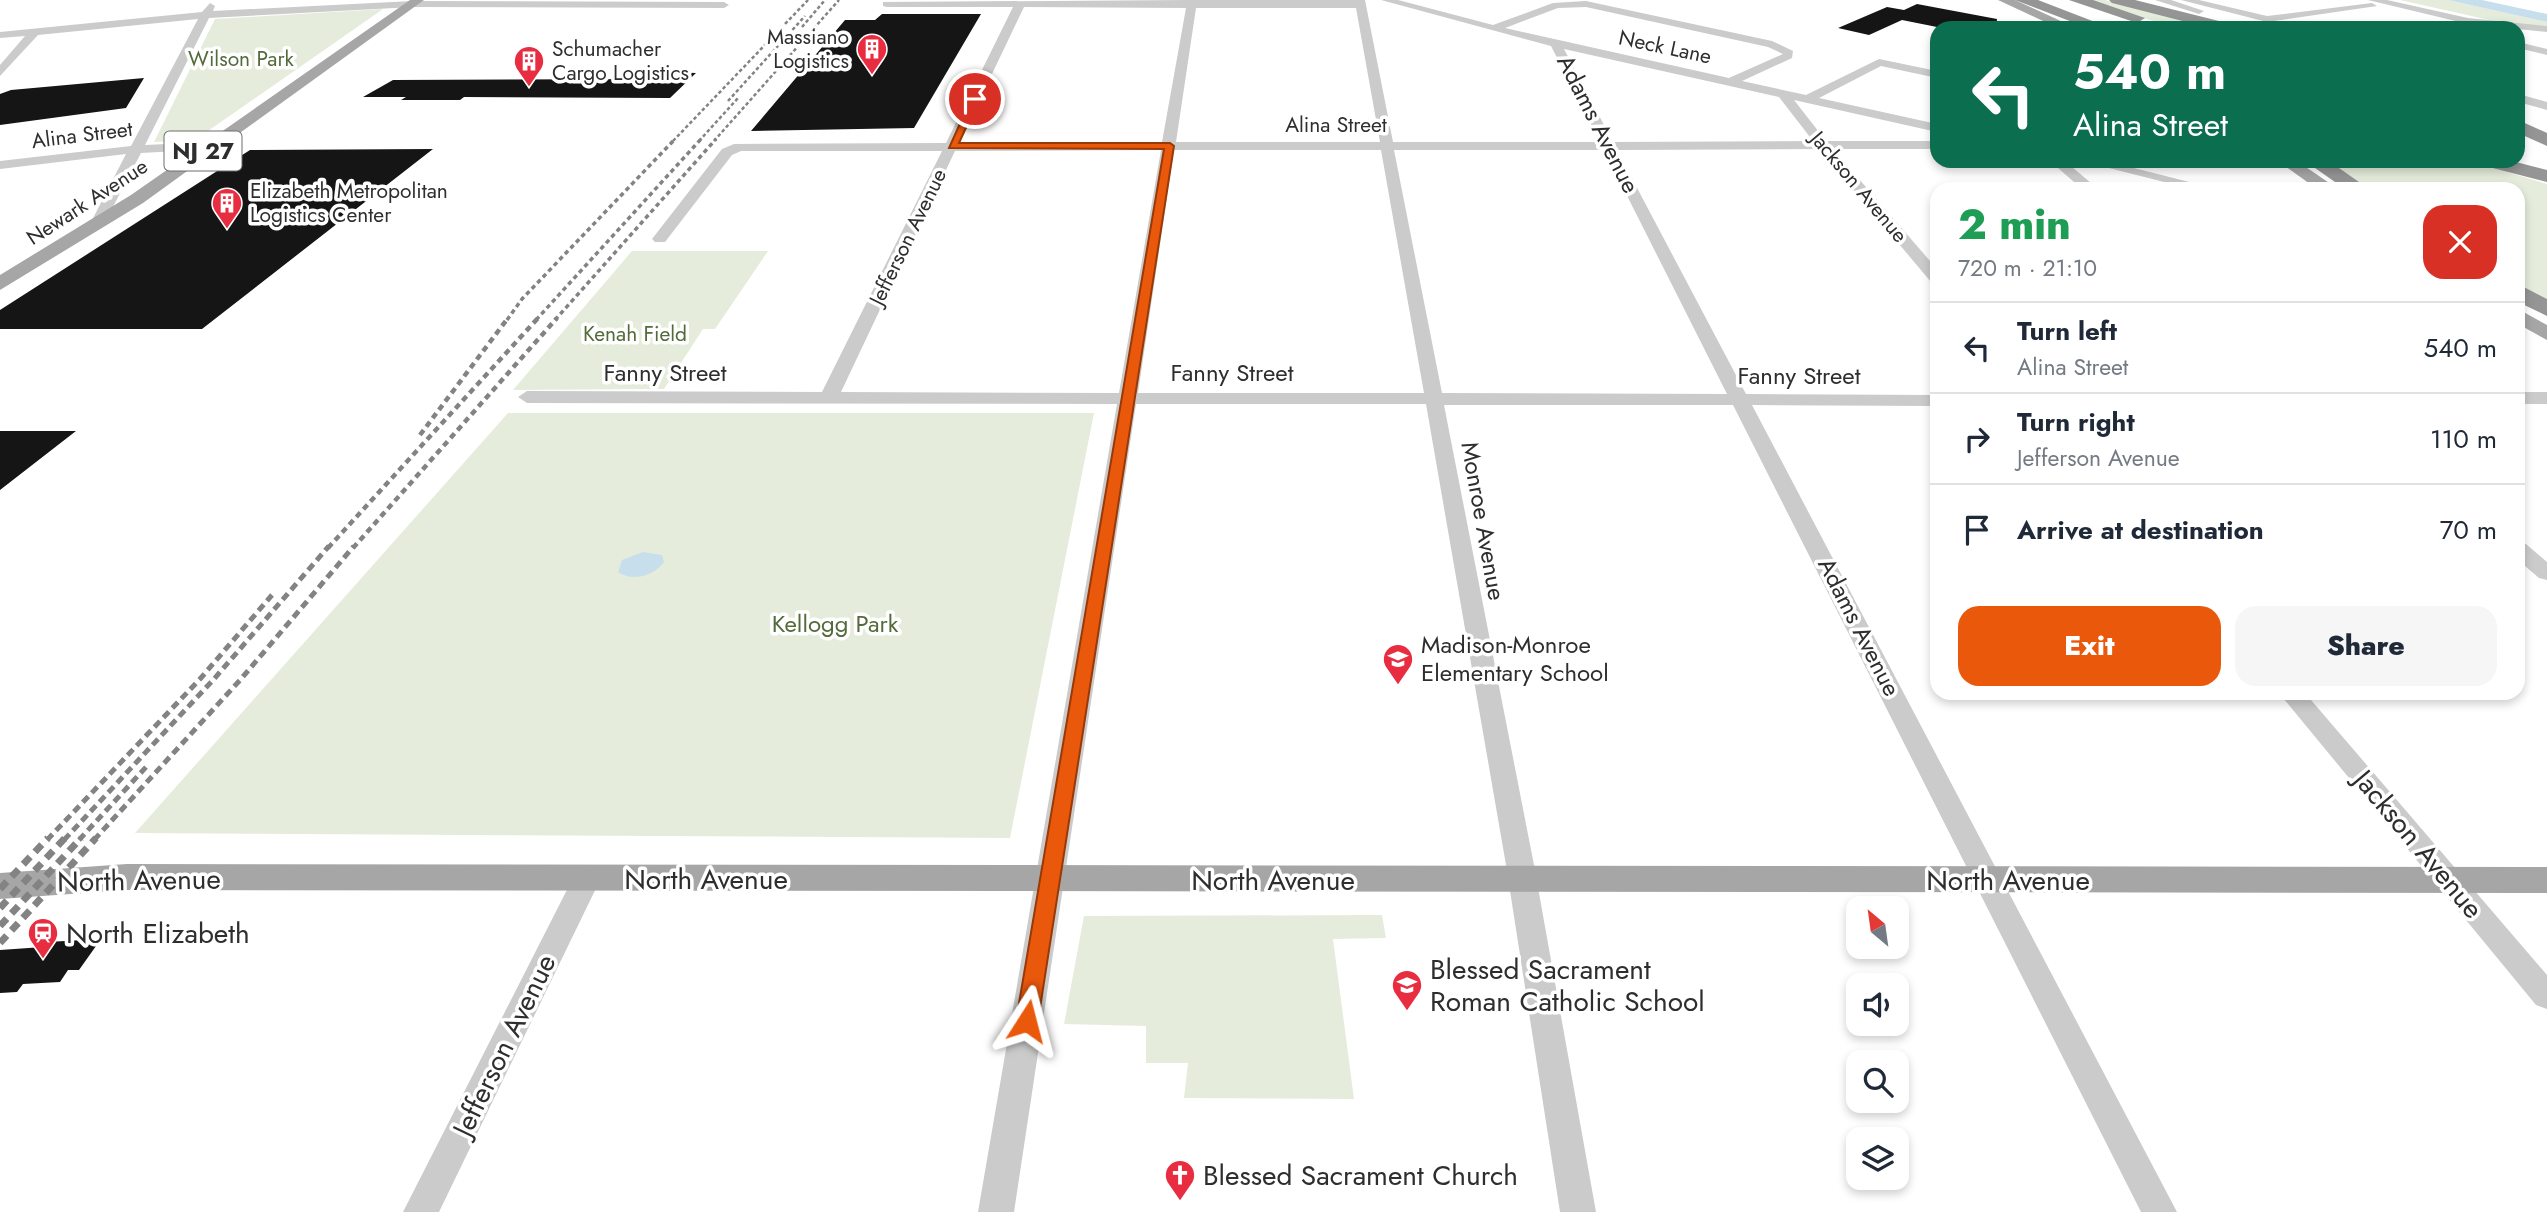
<!DOCTYPE html>
<html lang="en">
<head>
<meta charset="utf-8">
<style>
  body { margin:0; font-family:Jost,sans-serif; background:#f6f6f7; color:#1f2937; height:100vh; display:flex; flex-direction:column; font-size:26px; white-space:nowrap }
  * { box-sizing:border-box; margin:0 }
  p { font-size:23px; color:#747a83 }
  .icon { flex:none; width:38px; height:38px; fill:none; stroke:currentColor; stroke-width:2; stroke-linecap:round; stroke-linejoin:round }
  .map { position:relative; flex:1; overflow:hidden }
  .side { position:absolute; left:1930px; top:182px; width:595px; height:518px; display:flex; flex-direction:column; background:#fff; border-radius:21px; box-shadow:0 4px 10px #0003 }
  .side>* { flex:none }
  .guide { position:absolute; left:1930px; top:21px; width:595px; height:147px; border-radius:21px; box-shadow:0 4px 10px #0003; background:#0b6e4f; color:#fff; overflow:hidden }
  .needle { width:46px; rotate:331deg }
  .tools { position:absolute; left:1846px; top:896px; display:grid; gap:14px }
  .tools a { display:grid; place-items:center; width:63px; height:63px; border-radius:14px; background:#fff; box-shadow:0 4px 10px #0003; font-size:35px }
  .pin { position:absolute; display:grid; place-items:center; width:60px; height:60px; color:#fff; margin:-30px; border:4px solid #fff; border-radius:50%; box-shadow:0 2px 7px #0007 }
  .me { position:absolute; width:77px; margin:-38px; rotate:9deg; stroke-linejoin:round; filter:drop-shadow(0 0 5px #0008) }
  .turn { display:flex; align-items:center; gap:24px; height:147px; padding:0 28px; font-size:32px }
  .turn .icon { width:91px; height:91px; stroke-width:2.5 }
  .turn b { display:block; font-size:49px; line-height:60px }
  .round { display:grid; place-items:center; flex:none; width:74px; height:74px; border-radius:21px; background:#f6f6f7 }
  .head { display:flex; align-items:center; justify-content:space-between; height:119px; padding:0 28px }
  h1 { font-size:42px; font-weight:800; line-height:52px; color:#1e9e55 }
  .action { display:flex; gap:14px; margin-top:auto; padding:14px 28px }
  .action a { flex:1; height:80px; border-radius:21px; background:#ea580c; color:#fff; font-size:28px; font-weight:800; line-height:80px; text-align:center }
  .action a+a { background:#f6f6f7; color:#1f2937 }
  ul { padding:0; list-style:none }
  li { display:flex; align-items:center; gap:21px; height:91px; padding:0 28px; border-top:2px solid #e0e1e3 }
  li div { flex:1 }
  li b { display:block; font-size:26px }
  li em { font-style:normal }
  .map>svg:first-child { display:block }
  .green { fill:#e5ecdb }
  .water { fill:#c7dfec }
  .building { fill:#151515 }
  .lines { fill:none; stroke-linecap:round; stroke-linejoin:round }
  .minor { fill:#cbcbcb; fill-rule:evenodd }
  .major { fill:#a6a6a6; fill-rule:evenodd }
  .highway { fill:#959595; fill-rule:evenodd }
  .rail-far4 { stroke:#838383; stroke-width:2.5; stroke-dasharray:3.5 2.5; stroke-linecap:butt }
  .rail-far3 { stroke:#838383; stroke-width:3.5; stroke-dasharray:4.5 3.5; stroke-linecap:butt }
  .rail-far2 { stroke:#838383; stroke-width:4.5; stroke-dasharray:6 4.5; stroke-linecap:butt }
  .rail-far1 { stroke:#838383; stroke-width:5; stroke-dasharray:8 5; stroke-linecap:butt }
  .rail { stroke:#838383; stroke-width:7; stroke-dasharray:10 7; stroke-linecap:butt }
  .route { fill:#ea580c; stroke:#983908; stroke-width:2 }
  .labels { text-anchor:middle; stroke-width:7; stroke-linejoin:round; paint-order:stroke }
  .far-poi-label { font-size:21px; fill:#2e2e2e; stroke:#fff; text-anchor:start }
  .far-street-label { font-size:21px; fill:#2e2e2e; stroke:#fff }
  .far-park-label { font-size:21px; fill:#536b3b; stroke:#fff }
  .shield { fill:#fff; stroke:#6d6d6d; stroke-width:2 }
  .shield-label { font-size:23px; font-weight:bold; fill:#2e2e2e }
  .street-label { font-size:24px; fill:#2e2e2e; stroke:#fff }
  .park-label { font-size:24px; fill:#536b3b; stroke:#fff }
  .poi-label { font-size:24px; fill:#2e2e2e; stroke:#fff; text-anchor:start }
  .near-street-label { font-size:28px; fill:#2e2e2e; stroke:#fff }
  .near-poi-label { font-size:28px; fill:#2e2e2e; stroke:#fff; text-anchor:start }
</style>
</head>
<body>
<div class="map">
<svg width="2547" height="1212" viewBox="0 0 2547 1212">
  <rect width="100%" height="100%" fill="#fff"/>
  <path class="green" d="M2084,0H2105L2215,28H2177Z
    M2400,0H2448L2547,22V26L2503,23Z
    M383,9L195,140L154,142L215,19Z
    M2323,161H2471L2547,184V303L2518,285V189H2367Z
    M632,251H768L715,329H703L664,389L513,390Z
    M508,413H1094L1010,838L135,833Z
    M1382,915L1386,938L1333,939L1354,1099L1184,1098L1188,1063H1146V1026L1064,1024L1084,916Z"/>
  <path class="water" d="M2448,0H2482L2547,14V22Z
    M643,552L662,555L664,562C654,576 632,582 618,572L622,560Z"/>
  <path class="building" d="M1917,4L1997,19L1996,28H1942L1902,20L1869,35L1838,28L1887,7L1904,10Z
    M882,14H981L914,128L751,131L845,20H875Z
    M668,72L696,73L670,98L464,97L460,100H401L406,97H363L393,80L662,79Z
    M144,78L126,108L0,125V94L11,90Z
    M433,149L202,329H0V310L250,150Z
    M0,431H76L0,490Z
    M101,939L79,970H68L60,982L23,984L17,992L0,993V950L43,947L47,942Z"/>
  <g class="lines">
    <path class="minor" d="M1187,0H1365L1393,142H1600L1551,46L1381,0H1398L1493,25L1553,3L1586,1L1772,41L1793,51L1792,58L1742,81L1806,95L1879,59L1937,71V78L1881,66L1819,98L1937,124V132L1794,100L1826,141H1937V149H1833L1937,269V284L1931,282L1819,149L1617,150L1746,394L1937,395V406L1752,405L2177,1212H2141L1733,405H1444L1534,865L1596,1212H1560L1506,865L1426,404H1136L1014,1212H978L1117,404L527,403L518,397L527,391L822,392L942,151H741L732,155L665,242H655L652,239L722,149L734,144L946,143L1013,7H887L883,6V2ZM1024,7L1186,8L1162,142L959,143ZM1586,7L1768,47L1783,54L1729,78L1505,28L1558,8ZM1196,8H1356L1380,142H1176ZM1564,49L1779,97L1813,141L1613,142ZM1161,150L1119,393L841,392L955,151ZM1174,150H1381L1424,393H1138ZM1394,150H1604L1727,394L1442,393Z
      M2155,0H2171L2204,11L2199,14Z
      M2181,0H2199L2267,16L2372,3L2377,6L2267,22Z
      M2368,0H2387L2468,18L2547,26V32L2468,24Z
      M413,1L724,2L729,5L724,8L413,7L209,18L145,145L210,142L217,146L215,149L141,153L104,224L97,228L90,224L126,154L0,169V161L131,146L198,19L38,35L0,76V65L25,36L0,38V32L202,12L210,3L215,6L213,11Z
      M2518,42L2547,49V55L2518,48Z
      M2518,94L2547,102V110L2518,102Z
      M2050,161H2065L2098,189H2082Z
      M2081,161H2106L2217,189H2192Z
      M2518,392H2547V404H2518Z
      M2518,543L2526,544L2547,562V580L2539,578L2518,560Z
      M2279,693H2305L2547,975V1009L2536,1005Z
      M587,867L597,870L601,878L439,1212H403L573,878L577,870Z"/>
    <path class="major" d="M410,0H424L143,203L0,290V275L131,195Z
      M1998,0H2015L2076,28H2058Z
      M2278,161H2297L2338,189H2317Z
      M2518,309L2547,325V340L2518,324Z
      M127,864L2547,867V893L127,890L0,899V873Z"/>
    <path class="highway" d="M2015,0H2038L2108,27L2088,28Z
      M2069,0H2093L2145,18L2137,23Z
      M2109,0H2135L2235,25L2237,28H2210L2112,3Z
      M2518,120L2547,133V146L2518,133Z
      M2305,161H2329L2369,189H2345Z
      M2478,161H2512L2547,170V182L2481,165Z
      M2518,284L2547,299V316L2518,302Z"/>
    <path class="rail-far4" d="M802,27L825,0
      M728,101L805,16
      M673,141L808,0
      M699,141L739,97
      M714,141L839,0"/>
    <path class="rail-far3" d="M507,320L522,299L675,139
      M536,320L701,139
      M555,320L716,139"/>
    <path class="rail-far2" d="M420,435L508,318
      M328,548L538,318
      M353,548L557,318"/>
    <path class="rail-far1" d="M47,840L200,679L272,595
      M64,840L214,679L329,546
      M79,840L147,766
      M94,840L241,679L354,546"/>
    <path class="rail" d="M0,889L48,838
      M0,908L65,838
      M0,926L81,838
      M0,943L96,838"/>
  </g>
  <path class="route" d="M975,96L979,99L959,143H1170L1174,146L1038,1021L1034,1028L1027,1030L1019,1028L1016,1021L1164,149L949,148L971,99Z"/>
  <defs>
    <g id="building-pin" transform="scale(1.575)"><path d="M0 17L-7.5 6A9.5 9.5 0 1 1 7.5 6Z" fill="#e92d41" stroke="#fff"/><path d="M-4-6H4V6H1V3H-1V6H-4ZM-2.5-4.3h1.7v1.8h-1.7ZM.8-4.3h1.7v1.8H.8ZM-2.5-1h1.7V.8h-1.7ZM.8-1h1.7V.8H.8Z" fill="#fff"/></g>
    <g id="school-pin" transform="scale(1.575)"><path d="M0 17L-7.5 6A9.5 9.5 0 1 1 7.5 6Z" fill="#e92d41" stroke="#fff"/><path d="M0-5L7-2L0 1L-7-2ZM-4 1L0 2.5L4 1V4Q0 6-4 4Z" fill="#fff"/></g>
    <g id="station-pin" transform="scale(1.575)"><path d="M0 17L-7.5 6A9.5 9.5 0 1 1 7.5 6Z" fill="#e92d41" stroke="#fff"/><path d="M-3-6H3Q5-6 5-4V2Q5 4 3 4L4.5 6H3L1.5 4h-3L-3 6H-4.5L-3 4Q-5 4-5 2V-4Q-5-6-3-6ZM-3.5-4v3h7v-3ZM-3.5 1v1.5H-2V1ZM2 1v1.5H3.5V1Z" fill="#fff"/></g>
    <g id="church-pin" transform="scale(1.575)"><path d="M0 17L-7.5 6A9.5 9.5 0 1 1 7.5 6Z" fill="#e92d41" stroke="#fff"/><path d="M-1.2-6h2.4v3.5h3.3v2.4h-3.3V6h-2.4V-.1h-3.3v-2.4h3.3Z" fill="#fff"/></g>
  </defs>
  <g fill-rule="evenodd">
    <use href="#building-pin" x="872" y="49"/>
    <use href="#building-pin" x="529" y="61"/>
    <use href="#building-pin" x="227" y="203"/>
    <use href="#school-pin" x="1398" y="659"/>
    <use href="#station-pin" x="43" y="933"/>
    <use href="#school-pin" x="1407" y="985"/>
    <use href="#church-pin" x="1180" y="1175"/>
  </g>
  <g class="labels">
    <g class="far-poi-label">
      <text x="849" y="44" text-anchor="end">Massiano<tspan x="849" dy="24">Logistics</tspan></text>
      <text x="552" y="56">Schumacher<tspan x="552" dy="24">Cargo Logistics</tspan></text>
      <text x="250" y="198">Elizabeth Metropolitan<tspan x="250" dy="24">Logistics Center</tspan></text>
    </g>
    <g class="far-street-label">
      <text transform="translate(1665 47) rotate(12)" y="7">Neck Lane</text>
      <text x="1336" y="132">Alina Street</text>
      <text transform="translate(82 135) rotate(-7)" y="7">Alina Street</text>
      <text transform="translate(1859 187) rotate(50)" y="7">Jackson Avenue</text>
      <text transform="translate(87 202) rotate(-33)" y="7">Newark Avenue</text>
      <text transform="translate(908 237) rotate(-64)" y="7">Jefferson Avenue</text>
    </g>
    <g class="far-park-label">
      <text x="241" y="66">Wilson Park</text>
      <text x="635" y="341">Kenah Field</text>
    </g>
    <rect class="shield" x="164.5" y="131.5" width="77" height="39" rx="5"/>
    <g class="shield-label">
      <text x="203" y="159">NJ 27</text>
    </g>
    <g class="street-label">
      <text transform="translate(1598 124) rotate(63)" y="8">Adams Avenue</text>
      <text x="665" y="381">Fanny Street</text>
      <text x="1232" y="381">Fanny Street</text>
      <text x="1799" y="384">Fanny Street</text>
      <text transform="translate(1483 521) rotate(80)" y="8">Monroe Avenue</text>
      <text transform="translate(1859 627) rotate(63)" y="8">Adams Avenue</text>
    </g>
    <g class="park-label">
      <text x="835" y="632">Kellogg Park</text>
    </g>
    <g class="poi-label">
      <text x="1421" y="653">Madison-Monroe<tspan x="1421" dy="28">Elementary School</tspan></text>
    </g>
    <g class="near-street-label">
      <text transform="translate(2419 844) rotate(50)" y="10">Jackson Avenue</text>
      <text x="706" y="889">North Avenue</text>
      <text transform="translate(139 880) rotate(-1)" y="10">North Avenue</text>
      <text x="1273" y="890">North Avenue</text>
      <text x="2008" y="890">North Avenue</text>
      <text transform="translate(504 1045) rotate(-64)" y="10">Jefferson Avenue</text>
    </g>
    <g class="near-poi-label">
      <text x="66" y="943">North Elizabeth</text>
      <text x="1430" y="979">Blessed Sacrament<tspan x="1430" dy="32">Roman Catholic School</tspan></text>
      <text x="1203" y="1185">Blessed Sacrament Church</text>
    </g>
  </g>
</svg>
<div class="tools">
<a><svg class="needle" viewBox="-14 -14 28 28"><path d="M0-13l5 13h-10z" fill="#e53935"/><path d="M0 13l5-13h-10z" fill="#747a83"/></svg></a>
<a><svg class="icon" aria-label="sound" viewBox="0 0 24 24"><path d="M4 9h4l5-4v14l-5-4H4zM17 9q2 3 0 6"/></svg></a>
<a><svg class="icon" aria-label="search" viewBox="0 0 24 24"><circle cx="10" cy="10" r="6"/><path d="M15 15l6 6"/></svg></a>
<a><svg class="icon" aria-label="layers" viewBox="0 0 24 24"><path d="M12 4l9 5-9 5-9-5zM3 14l9 5 9-5"/></svg></a>
</div>
<div class="pin" style="left:975px;top:99px;background:#d93025"><svg class="icon" aria-label="arrive" viewBox="0 0 24 24"><path d="M6 21V4h12l-3 4 3 4H6"/></svg></div>
<svg class="me" style="left:1027px;top:1021px" viewBox="-20 -20 40 40"><path d="M0-17L14 15 0 8-14 15z" fill="#ea580c" stroke="#fff" stroke-width="4"/></svg>
<div class="guide">
<div class="turn"><svg class="icon" aria-label="left" viewBox="0 0 24 24"><path d="M17 20v-9H6M10 6l-5 5 5 5"/></svg><div><b>540 m</b>Alina Street</div></div>
</div>
<section class="side">
<div class="head"><div><h1>2 min</h1><p>720 m · 21:10</p></div><a class="round" style="background:#d93025;color:#fff"><svg class="icon" aria-label="close" viewBox="0 0 24 24"><path d="M6 6l12 12M18 6L6 18"/></svg></a></div>
<ul>
<li><svg class="icon" aria-label="left" viewBox="0 0 24 24"><path d="M17 20v-9H6M10 6l-5 5 5 5"/></svg><div><b>Turn left</b><p>Alina Street</p></div><em>540 m</em></li>
<li><svg class="icon" aria-label="right" viewBox="0 0 24 24"><path d="M7 20v-9h11M14 6l5 5-5 5"/></svg><div><b>Turn right</b><p>Jefferson Avenue</p></div><em>110 m</em></li>
<li><svg class="icon" aria-label="arrive" viewBox="0 0 24 24"><path d="M6 21V4h12l-3 4 3 4H6"/></svg><div><b>Arrive at destination</b></div><em>70 m</em></li>
</ul>
<div class="action"><a>Exit</a><a>Share</a></div>
</section>
</div>
</body>
</html>
